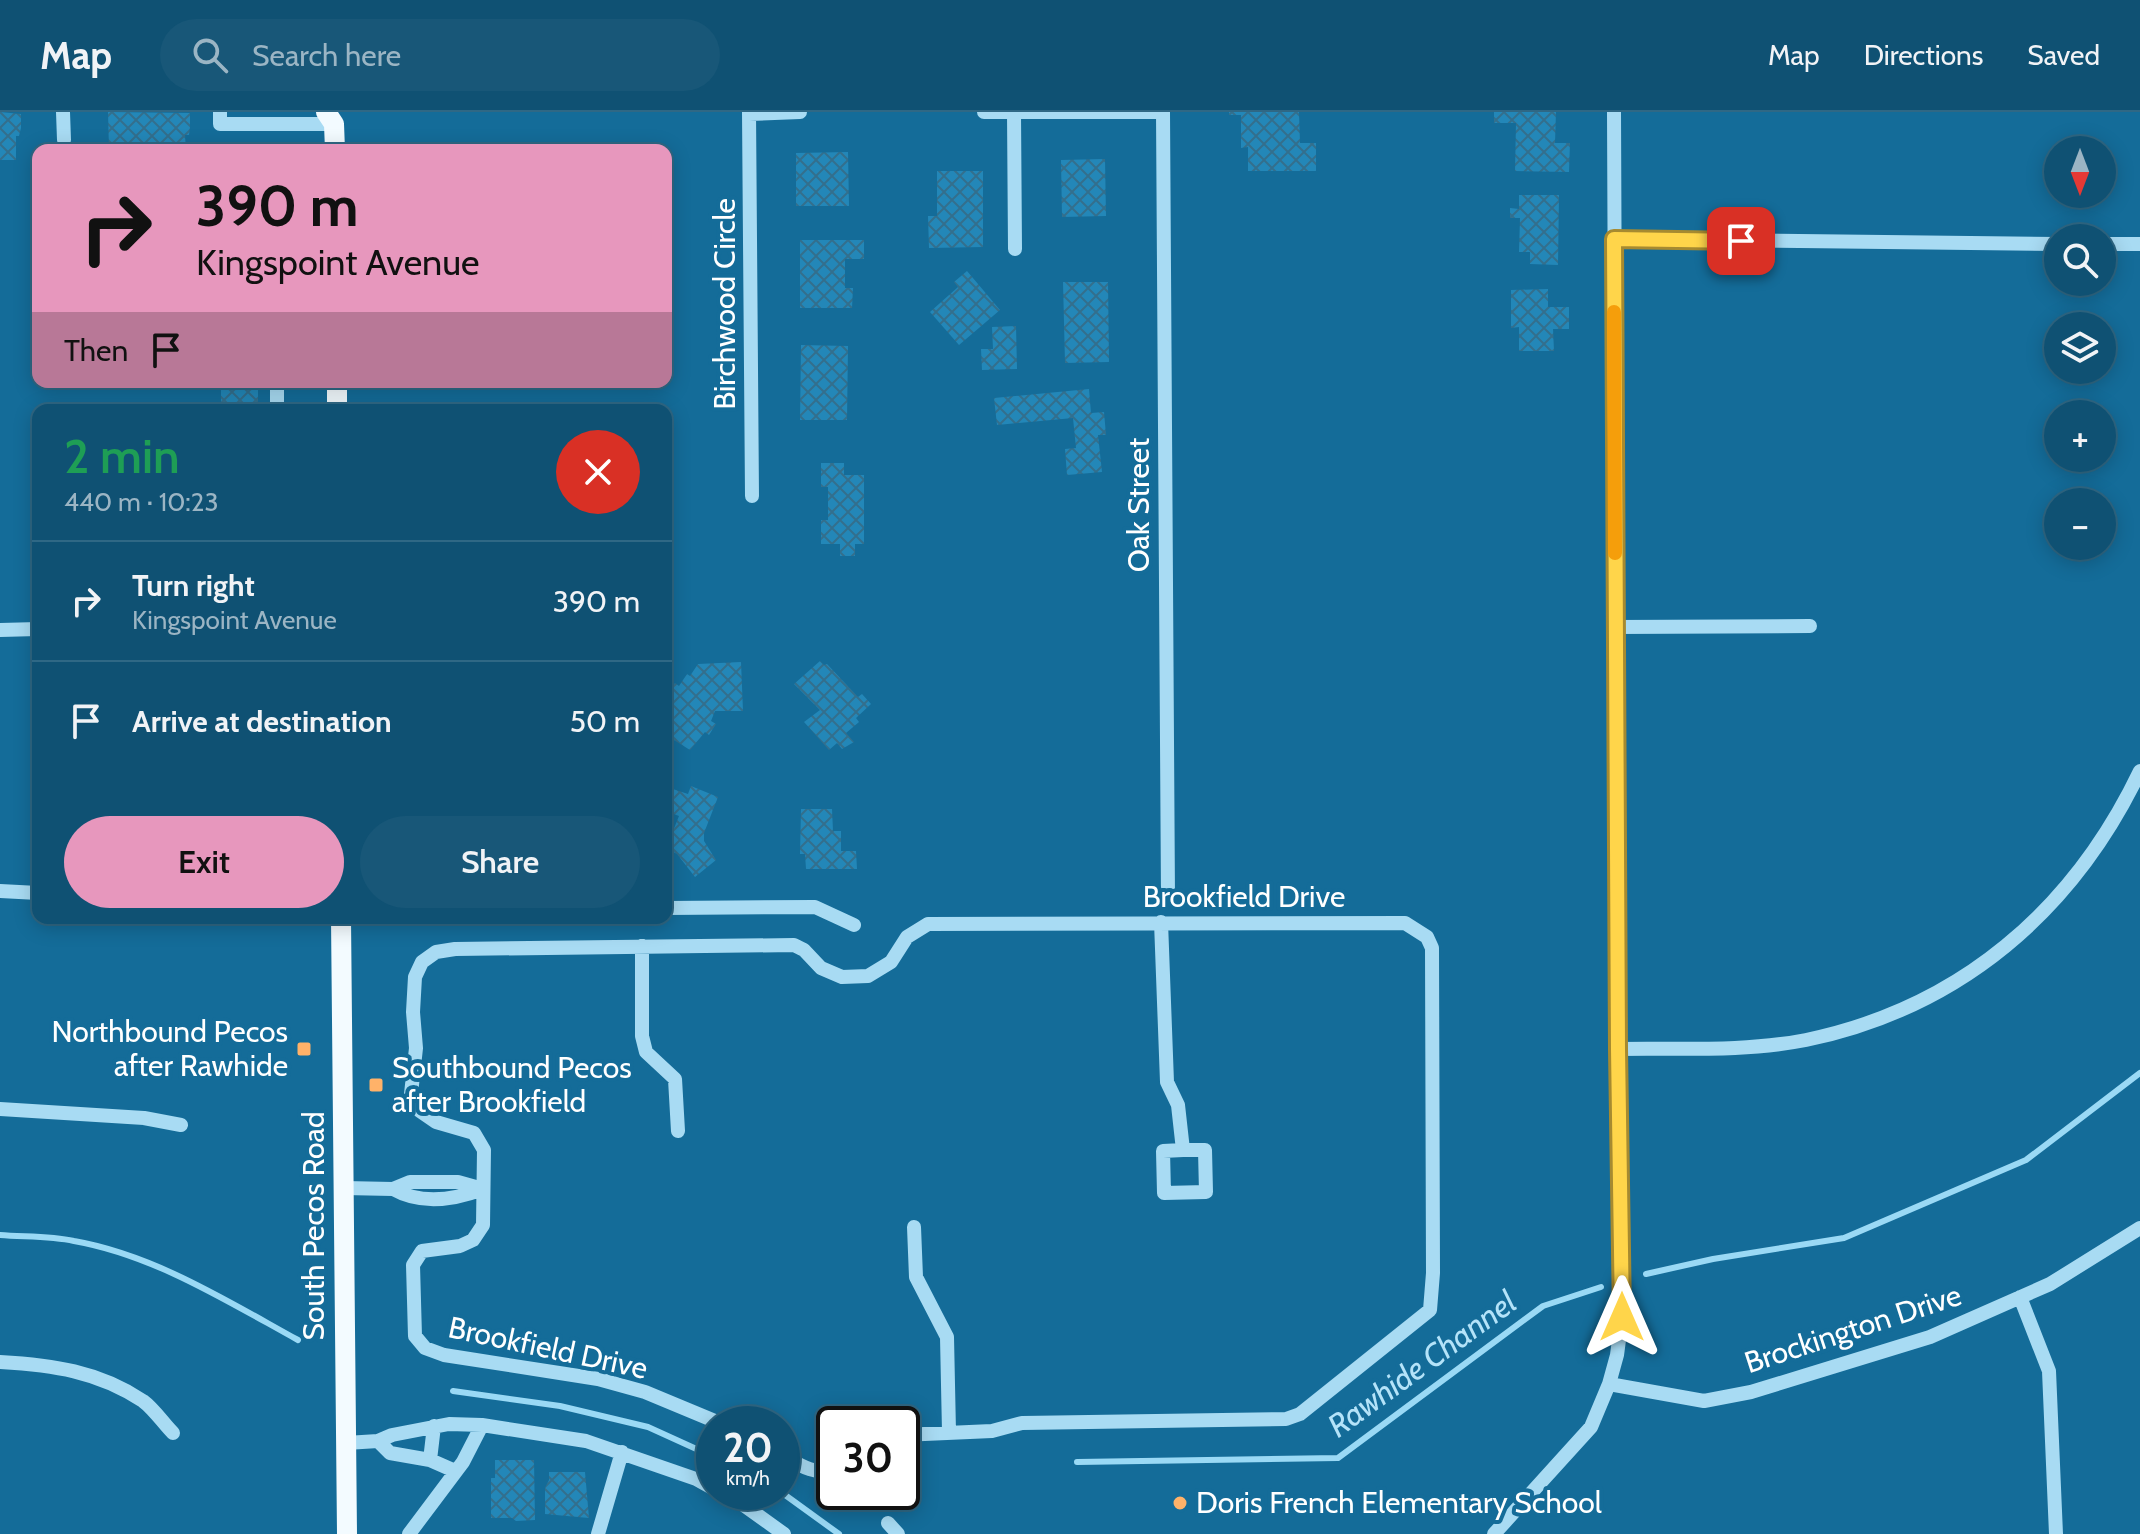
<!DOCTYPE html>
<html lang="en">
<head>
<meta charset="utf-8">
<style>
  body { margin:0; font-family:Cabin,sans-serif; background:#185778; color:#f1f3f6; height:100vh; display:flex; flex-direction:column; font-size:30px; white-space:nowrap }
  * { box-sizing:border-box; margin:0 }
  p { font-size:26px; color:#9bb5c4 }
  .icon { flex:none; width:44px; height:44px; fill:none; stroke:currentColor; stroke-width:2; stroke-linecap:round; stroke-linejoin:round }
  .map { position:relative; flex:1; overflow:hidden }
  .panel { position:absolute; left:32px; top:292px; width:640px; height:520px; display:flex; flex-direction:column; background:#0f5173; border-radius:16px; box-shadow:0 4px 20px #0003,0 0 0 2px #2f6885 }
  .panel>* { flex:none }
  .guide { position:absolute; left:32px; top:32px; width:640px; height:244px; border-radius:16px; box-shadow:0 4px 20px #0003,0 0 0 2px #2f6885; background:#e797bd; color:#111; overflow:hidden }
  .needle { width:52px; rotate:180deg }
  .controls { position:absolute; left:2044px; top:24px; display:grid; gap:16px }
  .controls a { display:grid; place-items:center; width:72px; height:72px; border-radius:50%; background:#0f5173; box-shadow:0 4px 20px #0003,0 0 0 2px #2f6885; font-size:40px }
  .speed { position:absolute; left:696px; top:1294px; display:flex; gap:16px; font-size:40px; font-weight:700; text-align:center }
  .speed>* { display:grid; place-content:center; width:104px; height:104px; border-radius:50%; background:#0f5173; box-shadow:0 4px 20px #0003,0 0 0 2px #2f6885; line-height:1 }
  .speed small { font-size:20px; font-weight:400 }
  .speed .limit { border:4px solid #111; border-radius:12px; background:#fff; color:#111 }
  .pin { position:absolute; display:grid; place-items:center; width:68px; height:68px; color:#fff; margin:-34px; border-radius:16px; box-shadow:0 4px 12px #0006 }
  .me { position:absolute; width:88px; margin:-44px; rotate:0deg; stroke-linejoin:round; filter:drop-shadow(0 0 6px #0008) }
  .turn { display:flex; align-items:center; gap:28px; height:168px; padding:0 32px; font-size:36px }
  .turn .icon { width:104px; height:104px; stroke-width:2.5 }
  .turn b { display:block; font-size:56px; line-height:68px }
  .then { display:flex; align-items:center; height:76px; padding:0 32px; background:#0003; gap:16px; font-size:30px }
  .round { display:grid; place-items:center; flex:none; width:84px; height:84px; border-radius:42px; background:#185778 }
  .headline { display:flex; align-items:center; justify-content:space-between; height:136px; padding:0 32px }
  h1 { font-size:48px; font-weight:600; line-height:60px; color:#1e9e55 }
  .cta { display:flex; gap:16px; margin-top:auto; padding:16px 32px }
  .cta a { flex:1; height:92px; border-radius:48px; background:#e797bd; color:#111; font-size:32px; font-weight:600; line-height:92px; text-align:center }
  .cta a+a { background:#185778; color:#f1f3f6 }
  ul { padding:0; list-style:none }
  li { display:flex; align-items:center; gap:24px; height:120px; padding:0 32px; border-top:2px solid #2f6885 }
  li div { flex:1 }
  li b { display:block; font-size:30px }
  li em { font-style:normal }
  header { display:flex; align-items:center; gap:48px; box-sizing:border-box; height:112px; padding:0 40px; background:#0f5173; border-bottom:2px solid #2f6885 }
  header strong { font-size:38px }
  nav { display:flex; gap:44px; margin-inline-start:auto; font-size:28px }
  .search { width:560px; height:72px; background:#185778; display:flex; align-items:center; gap:20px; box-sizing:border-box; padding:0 28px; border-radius:44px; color:#9bb5c4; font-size:30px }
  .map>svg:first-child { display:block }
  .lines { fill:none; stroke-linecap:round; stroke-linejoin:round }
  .stream { stroke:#9ad9f5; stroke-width:6 }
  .building { fill:url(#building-cross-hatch) }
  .minor { stroke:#a8dbf3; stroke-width:14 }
  .major { stroke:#f3fbff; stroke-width:20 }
  .route-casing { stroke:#a68a30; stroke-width:20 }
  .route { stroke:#ffd54a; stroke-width:14 }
  .slow { stroke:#f59e0b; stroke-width:14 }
  .poi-dot { fill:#ffb269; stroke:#146c99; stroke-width:3 }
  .labels { text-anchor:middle; stroke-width:8; stroke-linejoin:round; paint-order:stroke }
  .street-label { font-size:30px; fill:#fff; stroke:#146c99 }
  .poi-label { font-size:30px; fill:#fff; stroke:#146c99; text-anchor:start }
  .water-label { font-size:32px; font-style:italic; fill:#b4e3f9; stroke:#146c99 }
</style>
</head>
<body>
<header>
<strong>Map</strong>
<div class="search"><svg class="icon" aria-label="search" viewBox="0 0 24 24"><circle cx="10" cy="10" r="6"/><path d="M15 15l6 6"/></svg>Search here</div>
<nav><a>Map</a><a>Directions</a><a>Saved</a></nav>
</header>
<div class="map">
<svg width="2140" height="1422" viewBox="0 0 2140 1422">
  <defs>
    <pattern id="building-cross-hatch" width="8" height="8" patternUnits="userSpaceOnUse" patternTransform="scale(2)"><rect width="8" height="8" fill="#2387b8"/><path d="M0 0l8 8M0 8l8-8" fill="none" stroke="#336f8d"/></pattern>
  </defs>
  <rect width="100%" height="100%" fill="#146c99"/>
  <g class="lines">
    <path class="stream" d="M0,1123C24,1125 50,1124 74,1129C154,1143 227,1189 298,1228
      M1646,1162L1713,1147L1844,1126L2026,1048L2140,961
      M453,1279L560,1294L648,1315L714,1345
      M1077,1350L1338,1346L1543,1194L1601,1175
      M781,1380L839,1422"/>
  </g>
  <path class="building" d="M0,0L21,2V16L19,24H16V48H0Z
    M108,0L190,1V15L189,23H185L186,38H109Z
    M1229,0H1299L1300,31H1316V59H1248V35L1241,36V3H1229Z
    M1494,0H1556L1555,31H1570L1569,60L1515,59L1516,11H1494Z
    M848,40L849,94H796V41Z
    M1105,47L1106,104L1062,105L1061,48Z
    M937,59H983V135L929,136L928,104H937Z
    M1519,83H1559L1558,153L1530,152V140H1519L1520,106H1510V96L1519,97Z
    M800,128H864V147H845V176H853L852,196H800Z
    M967,159L1000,198L959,233L930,200L958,175L954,170Z
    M1063,170H1108L1109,250L1065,251Z
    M1548,177V195H1569V217H1553L1554,239H1519V215L1511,216V178Z
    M1016,214L1017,257L982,258L981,237H993L992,215Z
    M801,233L848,234L847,308H800Z
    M221,270H255V277L258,278V298H221Z
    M1089,277L1091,301L1104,300L1106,323H1098L1102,360L1067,363L1065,337L1076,336L1073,306L997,313L994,286Z
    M821,351H844V363H864V432H855V444H840V432H821V408H828V375H821Z
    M820,549L824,553L827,552L858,585L862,582L871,592L856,606L859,610L846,621L854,630L842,637L837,631L829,638L804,610L820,598L794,572Z
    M741,550L743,599H715L711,609L716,612L709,623L705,620L690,638L666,623L668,596L666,584L675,571L679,574L687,562L690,564L698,552Z
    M691,674L718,685L704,721V729L716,748L695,765L677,742L666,736V725L673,719L679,704L666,699V677L667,675L688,682Z
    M801,697H832L833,719H841V739H856L857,757H806L805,742H800Z
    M495,1348H534L535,1408L516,1409L512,1406H491V1366H495Z
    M549,1360H585L589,1406L545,1402V1376L549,1368Z"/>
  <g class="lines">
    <path class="minor" d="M63,0L64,28
      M220,0V12H334
      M749,0L752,384
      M984,0H1163
      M1163,0L1168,786
      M1014,1L1015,137
      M749,2L800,0
      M1614,127L2058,132
      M2102,132H2140
      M277,270V298
      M1615,515L1810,514
      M0,518L38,517
      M0,779L38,781
      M666,796L815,795L854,813
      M1161,810L1167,970L1178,993L1183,1038
      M642,834V924L646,940L675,967L678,1019
      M1618,937C1680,936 1745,940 1806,928C1960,896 2073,799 2140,659
      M0,997L144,1006L181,1013
      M1183,1038H1205L1206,1080L1164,1081L1163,1039Z
      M344,1076L393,1077L410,1070H458L483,1077
      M393,1077C421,1093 454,1088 483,1077
      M914,1115L916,1165L947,1225L949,1320
      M2020,1185L2049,1259L2056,1422
      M0,1250C52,1253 98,1259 143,1289C154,1297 163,1311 173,1321
      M1609,1272L1704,1289L1751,1280L1930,1225L2050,1172L2140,1116
      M722,1312L645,1280L598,1267L444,1243L425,1236L415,1224L413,1153L422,1139L460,1134L473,1128L483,1113L484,1038L474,1021L436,1010L420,999L411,982L416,936L413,900L415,865L422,850L436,840L455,837L794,833L804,838L821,856L842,865L868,864L891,850L907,825L928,812L1405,811L1427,825L1432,836L1433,1161L1430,1198L1300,1302L1286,1307L1022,1311L992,1319L902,1323
      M378,1329L390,1341L430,1348L455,1359
      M346,1331L378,1329L392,1323L449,1312L482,1313
      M782,1343C798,1352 815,1364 834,1358
      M430,1348L434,1314
      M720,1380L745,1394L784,1422
      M888,1411L898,1422
      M409,1422L463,1350L482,1313L586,1329L696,1367L714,1377
      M598,1422L622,1340
      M1494,1422L1591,1315L1609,1272L1617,1243L1622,1205L1618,937L1614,0"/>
    <path class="major" d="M326,0L334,12L335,38
      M337,270V298
      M341,806L347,1422"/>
  </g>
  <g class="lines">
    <g class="route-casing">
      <path id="route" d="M1622,1205L1618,937L1614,127L1741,129"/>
    </g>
    <use href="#route" class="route"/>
    <path class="slow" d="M1614,200L1615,441"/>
  </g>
  <g class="poi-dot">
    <rect x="296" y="929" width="16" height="16" rx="4"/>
    <rect x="368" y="965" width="16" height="16" rx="4"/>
    <circle cx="1180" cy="1391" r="8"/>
  </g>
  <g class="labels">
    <g class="street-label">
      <text transform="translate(725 192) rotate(-90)" y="10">Birchwood Circle</text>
      <text transform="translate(1139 393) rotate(-90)" y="10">Oak Street</text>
      <text x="1244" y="795">Brookfield Drive</text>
      <text transform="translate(314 1114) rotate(-90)" y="10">South Pecos Road</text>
      <text transform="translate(1853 1217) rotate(-18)" y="10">Brockington Drive</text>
      <text transform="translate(548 1236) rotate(12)" y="10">Brookfield Drive</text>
    </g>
    <g class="poi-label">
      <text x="288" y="930" text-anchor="end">Northbound Pecos<tspan x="288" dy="34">after Rawhide</tspan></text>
      <text x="392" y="966">Southbound Pecos<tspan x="392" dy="34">after Brookfield</tspan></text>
      <text x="1196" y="1401">Doris French Elementary School</text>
    </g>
    <g class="water-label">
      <text transform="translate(1422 1252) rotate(-36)" y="11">Rawhide Channel</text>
    </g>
  </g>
</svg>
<div class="controls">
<a><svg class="needle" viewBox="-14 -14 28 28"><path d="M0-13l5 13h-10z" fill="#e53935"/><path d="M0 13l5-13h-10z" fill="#9bb5c4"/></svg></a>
<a><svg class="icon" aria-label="search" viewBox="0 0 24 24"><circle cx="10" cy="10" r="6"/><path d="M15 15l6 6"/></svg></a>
<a><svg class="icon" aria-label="layers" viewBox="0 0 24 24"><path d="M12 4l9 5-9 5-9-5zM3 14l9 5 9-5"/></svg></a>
<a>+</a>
<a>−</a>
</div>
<div class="speed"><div>20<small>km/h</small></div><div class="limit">30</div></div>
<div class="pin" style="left:1741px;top:129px;background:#d93025"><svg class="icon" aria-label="arrive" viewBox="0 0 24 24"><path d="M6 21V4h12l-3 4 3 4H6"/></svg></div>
<svg class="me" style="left:1622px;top:1205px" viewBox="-20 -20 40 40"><path d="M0-17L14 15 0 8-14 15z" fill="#ffd54a" stroke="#fff" stroke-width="4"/></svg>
<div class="guide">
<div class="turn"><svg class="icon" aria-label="right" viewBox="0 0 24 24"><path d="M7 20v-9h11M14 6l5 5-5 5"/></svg><div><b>390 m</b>Kingspoint Avenue</div></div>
<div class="then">Then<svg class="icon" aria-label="arrive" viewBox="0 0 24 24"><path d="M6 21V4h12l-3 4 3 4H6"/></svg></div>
</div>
<section class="panel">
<div class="headline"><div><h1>2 min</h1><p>440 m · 10:23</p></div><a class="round" style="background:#d93025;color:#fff"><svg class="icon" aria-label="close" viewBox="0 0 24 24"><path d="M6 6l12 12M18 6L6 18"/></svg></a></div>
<ul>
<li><svg class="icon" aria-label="right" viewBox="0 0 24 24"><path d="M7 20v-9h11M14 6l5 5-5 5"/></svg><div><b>Turn right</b><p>Kingspoint Avenue</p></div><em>390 m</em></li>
<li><svg class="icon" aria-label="arrive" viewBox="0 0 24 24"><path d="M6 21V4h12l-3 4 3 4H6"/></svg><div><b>Arrive at destination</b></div><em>50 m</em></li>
</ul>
<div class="cta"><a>Exit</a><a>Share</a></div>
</section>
</div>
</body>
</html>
